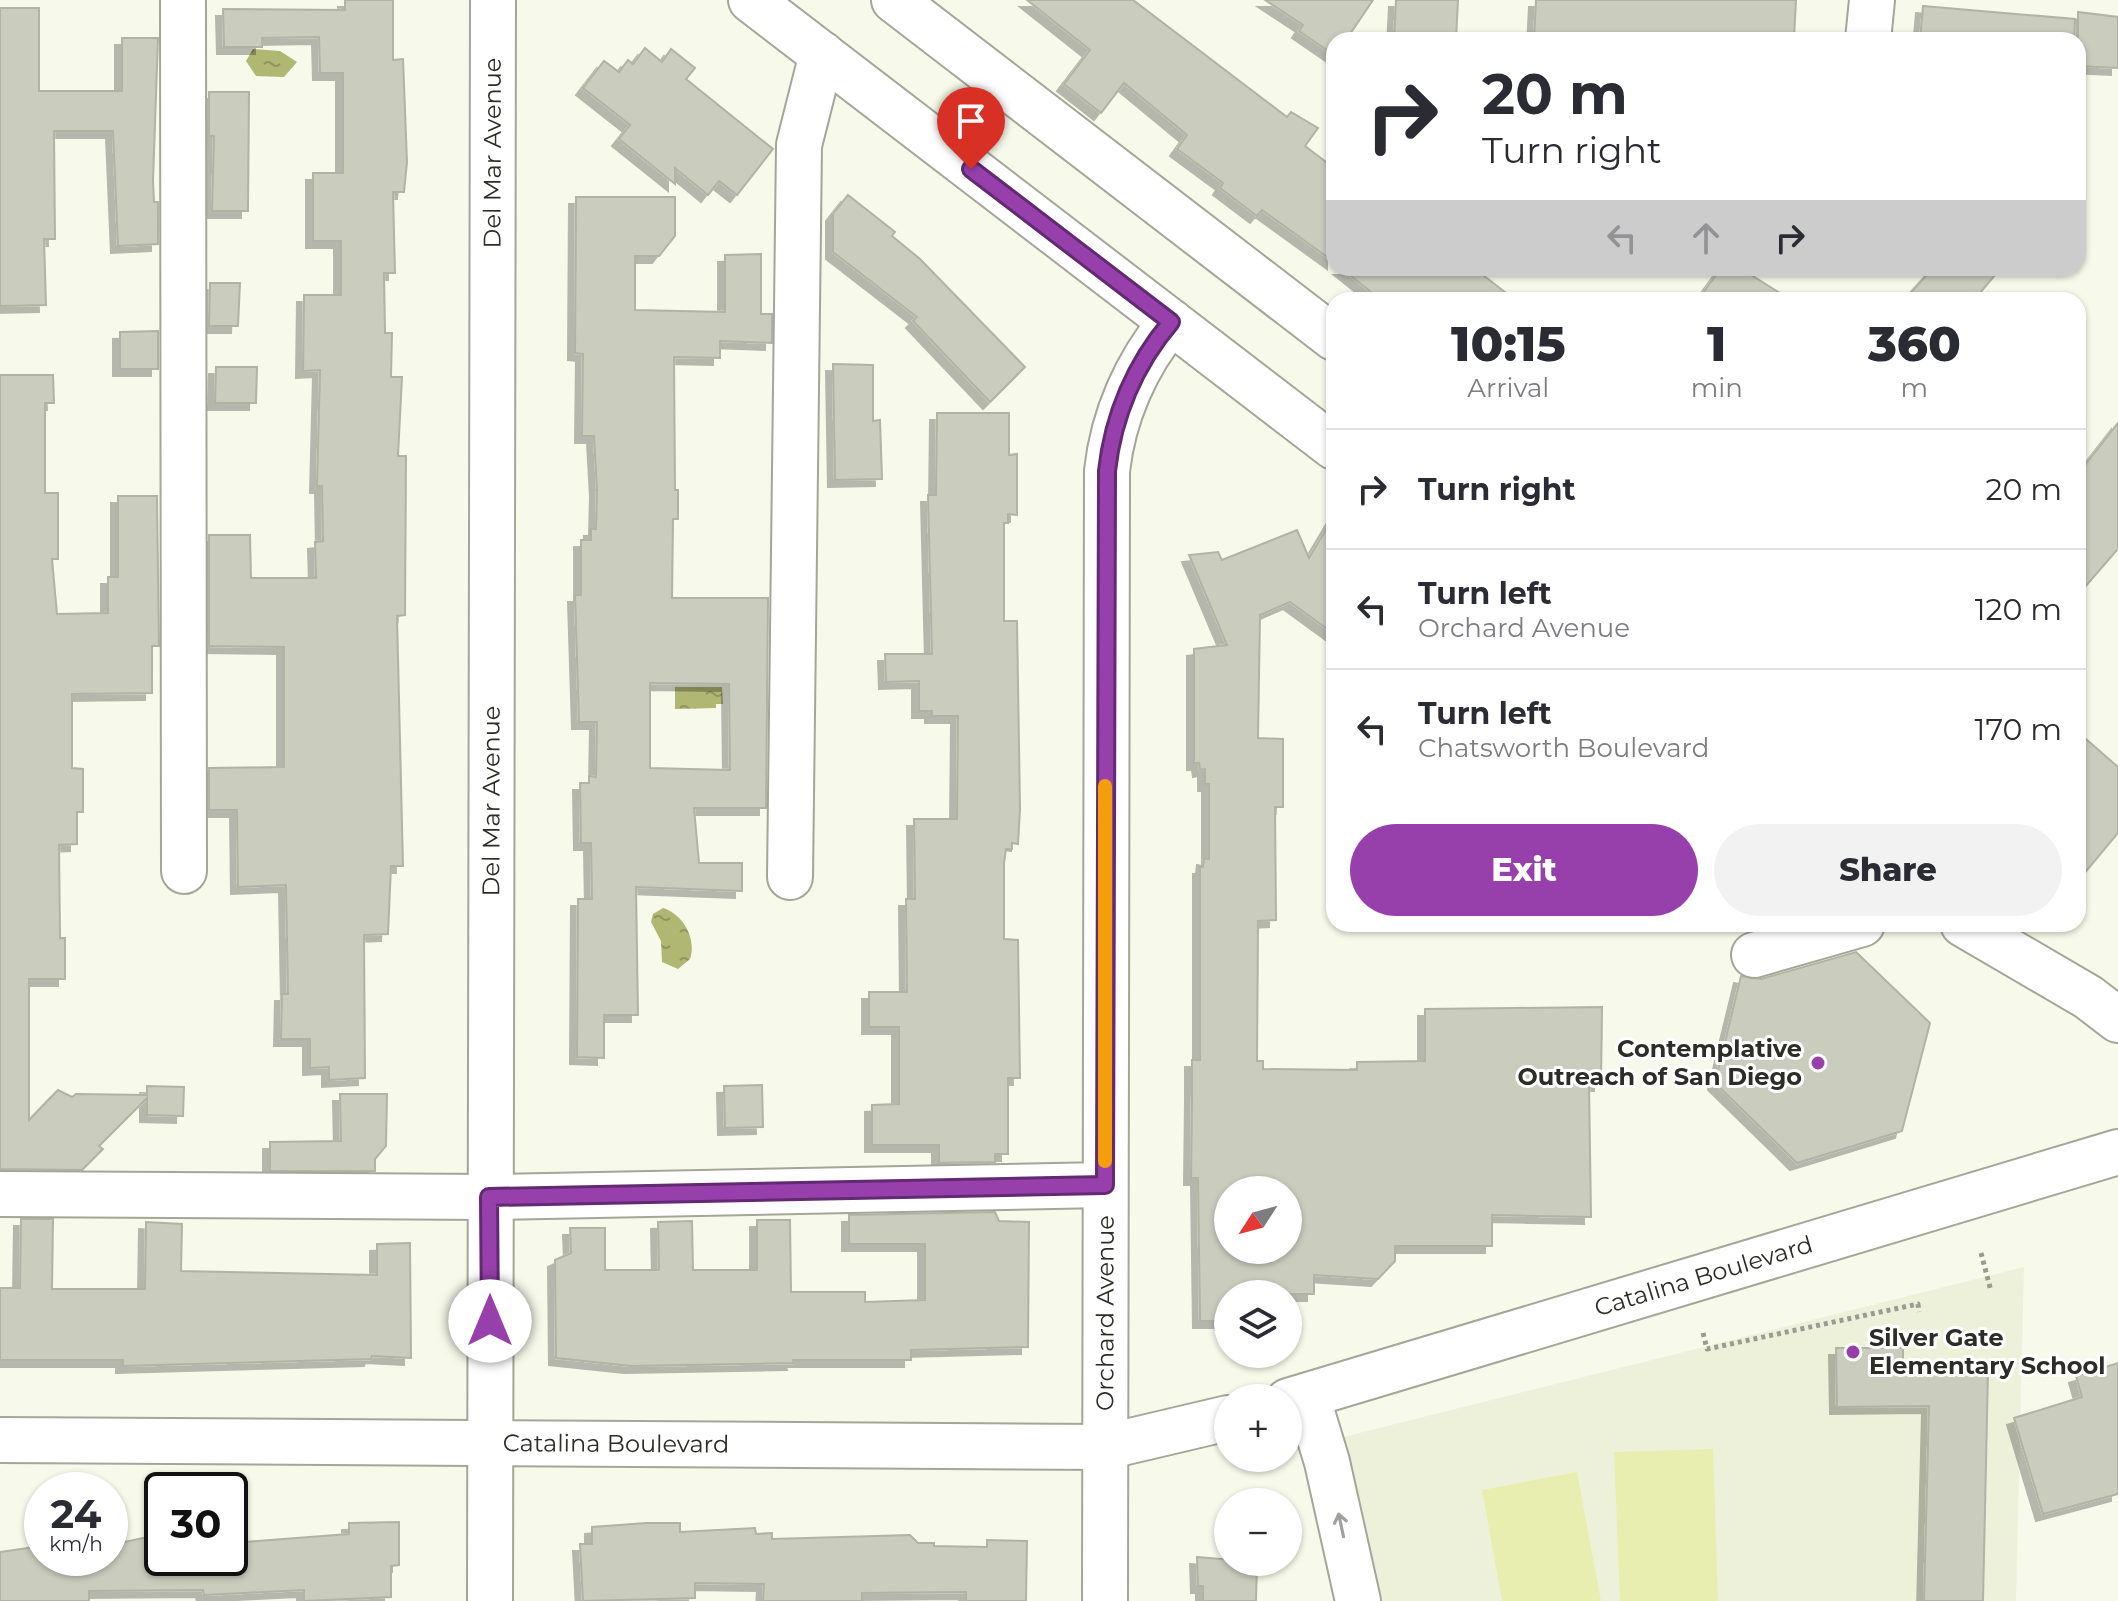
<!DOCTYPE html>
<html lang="en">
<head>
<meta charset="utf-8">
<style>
  body { margin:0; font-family:Montserrat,sans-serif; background:#f2f2f3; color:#2b2b33; height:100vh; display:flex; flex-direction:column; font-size:30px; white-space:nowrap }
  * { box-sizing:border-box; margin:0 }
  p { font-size:26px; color:#7c7c81 }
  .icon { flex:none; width:44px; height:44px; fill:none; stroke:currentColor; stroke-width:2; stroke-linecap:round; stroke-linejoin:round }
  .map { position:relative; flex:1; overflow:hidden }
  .sheet { position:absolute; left:1326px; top:292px; width:760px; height:640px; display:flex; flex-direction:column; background:#fff; border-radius:24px; box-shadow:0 2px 6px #0004 }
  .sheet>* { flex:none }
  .top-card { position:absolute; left:1326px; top:32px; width:760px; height:244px; border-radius:24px; box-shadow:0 2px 6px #0004; background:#fff; color:#2b2b33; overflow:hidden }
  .needle { width:52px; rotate:234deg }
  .buttons { position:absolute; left:1214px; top:1176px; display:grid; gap:16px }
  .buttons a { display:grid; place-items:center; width:88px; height:88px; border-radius:50%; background:#fff; box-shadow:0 2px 6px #0004; font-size:40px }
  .speed { position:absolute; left:24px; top:1472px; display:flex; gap:16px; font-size:40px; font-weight:700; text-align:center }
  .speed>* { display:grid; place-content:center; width:104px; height:104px; border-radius:50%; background:#fff; box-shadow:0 2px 6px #0004; line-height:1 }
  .speed small { font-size:20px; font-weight:400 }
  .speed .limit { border:4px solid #111; border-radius:12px; background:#fff; color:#111 }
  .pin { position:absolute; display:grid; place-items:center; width:68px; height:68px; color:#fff; margin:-82px -34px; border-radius:50% 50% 50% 0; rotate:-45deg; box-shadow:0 0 8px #0007 }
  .pin .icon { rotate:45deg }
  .me { position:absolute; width:88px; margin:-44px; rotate:0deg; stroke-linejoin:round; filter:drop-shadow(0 0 6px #0008) }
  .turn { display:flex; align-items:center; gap:28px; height:168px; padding:0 24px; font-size:36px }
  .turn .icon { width:104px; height:104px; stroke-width:2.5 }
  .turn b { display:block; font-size:56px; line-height:68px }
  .lanes { display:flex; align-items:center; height:76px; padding:0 24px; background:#0003; justify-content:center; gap:40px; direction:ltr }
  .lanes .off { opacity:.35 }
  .eta { display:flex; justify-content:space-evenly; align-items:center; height:136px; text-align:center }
  .eta b { font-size:48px; font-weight:800; line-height:56px }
  .button { display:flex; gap:16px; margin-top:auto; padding:16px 24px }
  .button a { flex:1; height:92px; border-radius:48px; background:#9740ac; color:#fff; font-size:32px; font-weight:800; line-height:92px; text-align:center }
  .button a+a { background:#f2f2f3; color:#2b2b33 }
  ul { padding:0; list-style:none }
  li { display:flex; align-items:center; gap:24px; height:120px; padding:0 24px; border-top:2px solid #e1e1e2 }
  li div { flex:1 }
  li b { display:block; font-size:30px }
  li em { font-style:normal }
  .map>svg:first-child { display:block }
  .built { fill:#eef1da }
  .park { fill:#e7eeb0 }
  .water { fill:url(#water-ripples) }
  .building { fill:#caccbe; stroke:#b1b3a5; stroke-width:2; fill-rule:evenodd; filter:url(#shadow) }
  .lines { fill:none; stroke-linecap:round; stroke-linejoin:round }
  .minor-casing { stroke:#a4a698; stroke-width:48 }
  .major-casing { stroke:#a4a698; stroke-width:48 }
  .path { stroke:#9b9c91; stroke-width:5; stroke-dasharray:4 4; stroke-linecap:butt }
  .minor { stroke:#fff; stroke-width:44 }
  .major { stroke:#fff; stroke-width:44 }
  .oneway { stroke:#a0a09e }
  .route-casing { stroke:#622a70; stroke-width:20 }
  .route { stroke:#9740ac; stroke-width:14 }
  .slow { stroke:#f59e0b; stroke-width:14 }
  .poi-dot { fill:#9740ac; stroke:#fff; stroke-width:3 }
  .labels { text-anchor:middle; stroke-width:6; stroke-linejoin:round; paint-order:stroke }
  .street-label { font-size:24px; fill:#2c2d27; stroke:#fff }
  .poi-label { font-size:24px; font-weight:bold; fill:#2c2d27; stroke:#fff; text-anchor:end }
</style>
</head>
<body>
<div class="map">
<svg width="2118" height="1601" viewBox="0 0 2118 1601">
  <defs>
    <pattern id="water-ripples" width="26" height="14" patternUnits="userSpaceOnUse" patternTransform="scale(2)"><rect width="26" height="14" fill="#b0b772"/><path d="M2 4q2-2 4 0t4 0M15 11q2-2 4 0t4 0" fill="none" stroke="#8f955e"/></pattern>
    <filter id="shadow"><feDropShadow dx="-7" dy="7" stdDeviation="0" flood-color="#0004"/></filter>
  </defs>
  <rect width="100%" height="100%" fill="#f7f9ea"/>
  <path class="built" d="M2024,1267L2016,1601H1372L1343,1437Z"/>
  <path class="park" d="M1713,1449L1718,1601H1620L1614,1452Z
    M1577,1472L1601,1601H1502L1482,1490Z"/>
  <path class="water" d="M253,49L280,51L297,62L284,77L256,76L246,61Z
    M675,687H722L723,704H716V708L675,709Z
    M663,908C683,914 697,939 690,959L678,969L662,962L661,941L651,922L653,914Z"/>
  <path class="building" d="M345,0H393V60L403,59L407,162L404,192H393L395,273H384L385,333H392L391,377H402L398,456H406L405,615L397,616L403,866H391L388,934L364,935L365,1078L329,1080V1067L310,1068V1039H281L282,994H288L286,885L238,887L237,810H209V768L284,767V647L209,646V535H250L251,578H316L315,542L323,541L322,486H317L320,370L303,371L304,295H341V241H313V173H343V73H320L319,37L262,38V47H224L223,9L345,10Z
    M1027,0H1133L1287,117L1291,112L1318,128L1305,146L1334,168V262L1262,210L1257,216L1220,188L1223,183L1177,149L1187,135L1124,83L1101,113L1064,84L1090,50Z
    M1265,0H1373L1346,40H1334V55L1299,31L1303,25Z
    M1396,0H1458L1456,40H1394Z
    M1536,0H1796L1794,38L1534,40Z
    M1923,6L2075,19L2074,40H1920Z
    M0,8H39V91H122V38H158L153,181L154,202H158V244L118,246L113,131H54L55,239H44L46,305L0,306Z
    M2078,12L2118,17V68L2078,66Z
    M645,48L662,62L671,49L695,68L686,79L773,149L737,195L719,181L708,195L675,168V184L619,139L630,125L583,88L604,61L619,72L628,60L633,64Z
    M209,92H249L248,211H212L214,136H209Z
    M848,195L895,232L892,236L920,259L1025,367L990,402L913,321L917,317L833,252V214Z
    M576,197H675V236L659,256H635V310L725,312V255L761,254V314H772V343L720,341V358L674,357L675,490H678V519H673L672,598H768L766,808H694L699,863H742V891L636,887L638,1015H604V1058L577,1057L578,899H592L591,843H581L580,783H589V776L596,777L597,722H579L575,595H581V540H591V529H596L597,490L594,436H582L583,354L575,353ZM650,683L729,684L730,770L650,768Z
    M1341,268H1474L1515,300H1381Z
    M1721,268H1740L1791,300H1698Z
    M1933,268H2001L1974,300H1904Z
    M210,283H240L238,326H209Z
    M158,331V369H120V332Z
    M833,364L873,365V421L880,420L882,479L835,480Z
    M216,367H257L256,403H215Z
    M0,375H53L54,403H45V493H58V559H52L57,614L108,613V577H118V496H157L159,646H152V693L72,694V768L83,769V812H77V844L59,845L60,938H65V979H29V1120L58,1090L72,1097L76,1094L147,1095V1086L184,1087L183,1116L147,1115V1098L99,1146L103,1149L82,1170L0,1169Z
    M937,413H1009V455L1017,454V515L1008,514V523H1004V621H1017L1020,809L1018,844L1012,843V849H1006L1004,863V939L1018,940L1020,1078H1008V1154H995V1162L939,1163V1145H872V1105L899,1104V1027H869V992H907L906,899H915L914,819H957L958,716H932V711H919V681L886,682L885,654H932L928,495H936Z
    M2118,423V549L2078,595V474Z
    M1334,516V634L1290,602L1260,615L1258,738L1283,739V807H1275L1276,920L1258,921L1257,1061H1263V1069L1357,1070V1062L1425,1061V1009L1602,1007L1601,1084H1589L1591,1217L1492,1215V1246H1395V1261L1378,1279L1314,1275V1294H1228V1321H1200L1198,1178H1191L1192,1095V1060H1200V867H1203L1204,858L1209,859V784H1205V769L1200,770L1199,763H1194V649L1227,645L1189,555L1218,552L1222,560L1297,530L1309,558ZM1228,1190H1288V1250H1228Z
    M2078,732L2118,767V833L2078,881Z
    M1856,952L1930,1023L1902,1131L1797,1163L1715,1083L1741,976L1761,979Z
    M762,1085L763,1127L725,1128L724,1086Z
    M340,1094H387L386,1146L375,1159V1171H270V1142L341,1141Z
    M995,1212L999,1221L1029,1222L1028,1347L911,1350V1360H793L794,1363L631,1366L556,1358L555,1260L571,1253L570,1228H605V1270H659L658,1222L692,1221L693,1270H757V1220H790L791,1292H865V1302L925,1300V1244H849V1215Z
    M21,1219H53L52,1289H145L146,1222L182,1224L181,1271L377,1275V1244L410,1243L411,1358L372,1356L371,1359L123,1366V1360H0V1288H20Z
    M1836,1348H1903V1374L1988,1371L1983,1601H1924L1929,1406L1837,1407Z
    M2118,1363V1494L2043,1514L2014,1418L2082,1397L2076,1376Z
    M399,1522V1565L391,1566V1597L304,1601V1590L204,1595L203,1590L89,1591V1601H0V1552L42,1546V1558H111L110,1545L162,1534V1558H230V1543L349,1534V1523Z
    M646,1523H680V1532L755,1528L756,1534L772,1533V1539L910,1535L918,1543H934V1546L987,1547V1540L1027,1541L1026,1601H966V1592L862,1593V1601H763L764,1584L695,1583V1598L583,1601L580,1544H592V1527Z
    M1197,1557L1257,1562L1256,1601H1203V1586H1198Z"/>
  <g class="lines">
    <g class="minor-casing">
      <g id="minor">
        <path d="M183,0L184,871"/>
        <path d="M894,0L1334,338"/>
        <path d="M1868,40L1872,0"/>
        <path d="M790,877L799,145L822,54"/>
        <path d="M1754,955L1862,924"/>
        <path d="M0,1194L489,1197L1105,1185"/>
        <path d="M1307,1396L1327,1462L1358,1601"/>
        <path id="s1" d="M490,1601L493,0"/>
        <path id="s2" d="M1105,1601L1107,471C1113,416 1136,364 1171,322"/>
      </g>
    </g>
    <g class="major-casing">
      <g id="major">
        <path d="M751,0L1334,447"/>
        <path d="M1963,924L2088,997L2118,1020"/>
        <path id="s3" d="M1288,1401L2118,1152"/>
        <path id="s4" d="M0,1440L1105,1447L1228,1418"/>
      </g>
    </g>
    <path class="path" d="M1981,1253L1991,1291
      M1703,1333L1707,1349L1918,1304L1919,1312"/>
    <use href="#minor" class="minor"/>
    <use href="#major" class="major"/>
  </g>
  <defs><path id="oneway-shaft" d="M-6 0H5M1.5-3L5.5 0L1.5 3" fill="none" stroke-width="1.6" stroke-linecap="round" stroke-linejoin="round" transform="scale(2)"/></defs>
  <use class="oneway" href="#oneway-shaft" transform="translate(1341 1525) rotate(-102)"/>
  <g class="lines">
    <g class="route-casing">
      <path id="route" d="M490,1321L489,1197L1105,1185L1107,471C1113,416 1135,364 1171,322L971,169"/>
    </g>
    <use href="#route" class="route"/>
    <path class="slow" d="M1105,1161V786"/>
  </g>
  <g class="poi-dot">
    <circle cx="1818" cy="1063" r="8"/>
    <circle cx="1853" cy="1352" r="8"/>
  </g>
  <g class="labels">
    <g class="street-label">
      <text dy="8" stroke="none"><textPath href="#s1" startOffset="1448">Del Mar Avenue</textPath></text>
      <text dy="8" stroke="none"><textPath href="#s1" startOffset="800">Del Mar Avenue</textPath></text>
      <text dy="8" stroke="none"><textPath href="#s3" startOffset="434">Catalina Boulevard</textPath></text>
      <text dy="8" stroke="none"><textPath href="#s2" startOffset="288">Orchard Avenue</textPath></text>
      <text dy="8" stroke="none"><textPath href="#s4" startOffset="616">Catalina Boulevard</textPath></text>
    </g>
    <g class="poi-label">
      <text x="1802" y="1057">Contemplative<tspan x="1802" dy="28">Outreach of San Diego</tspan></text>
      <text x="1869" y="1346" text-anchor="start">Silver Gate<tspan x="1869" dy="28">Elementary School</tspan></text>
    </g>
  </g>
</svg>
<div class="buttons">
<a><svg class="needle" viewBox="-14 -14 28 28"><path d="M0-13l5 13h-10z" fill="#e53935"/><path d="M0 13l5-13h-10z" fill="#7c7c81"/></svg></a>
<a><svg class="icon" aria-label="layers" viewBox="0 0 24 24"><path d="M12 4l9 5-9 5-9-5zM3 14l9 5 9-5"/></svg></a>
<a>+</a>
<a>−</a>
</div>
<div class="speed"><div>24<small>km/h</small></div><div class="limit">30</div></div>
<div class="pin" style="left:971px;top:169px;background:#d93025"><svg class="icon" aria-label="arrive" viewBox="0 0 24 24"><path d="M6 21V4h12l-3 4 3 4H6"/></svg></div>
<svg class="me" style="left:490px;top:1321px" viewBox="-20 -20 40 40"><circle r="19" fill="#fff"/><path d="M0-13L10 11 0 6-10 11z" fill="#9740ac"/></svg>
<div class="top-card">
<div class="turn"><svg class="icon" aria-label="right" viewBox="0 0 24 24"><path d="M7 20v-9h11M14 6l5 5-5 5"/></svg><div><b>20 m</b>Turn right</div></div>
<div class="lanes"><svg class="icon off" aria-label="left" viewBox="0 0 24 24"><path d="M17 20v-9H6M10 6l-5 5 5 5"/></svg><svg class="icon off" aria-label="ahead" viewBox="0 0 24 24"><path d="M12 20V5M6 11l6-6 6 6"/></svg><svg class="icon" aria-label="right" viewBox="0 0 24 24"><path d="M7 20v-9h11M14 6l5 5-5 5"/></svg></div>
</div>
<section class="sheet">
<div class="eta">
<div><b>10:15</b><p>Arrival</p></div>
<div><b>1</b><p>min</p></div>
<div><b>360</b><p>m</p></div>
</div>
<ul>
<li><svg class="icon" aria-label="right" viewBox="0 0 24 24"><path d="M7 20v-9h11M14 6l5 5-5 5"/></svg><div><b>Turn right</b></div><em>20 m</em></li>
<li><svg class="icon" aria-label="left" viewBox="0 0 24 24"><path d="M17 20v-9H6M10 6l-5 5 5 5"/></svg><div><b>Turn left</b><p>Orchard Avenue</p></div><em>120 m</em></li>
<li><svg class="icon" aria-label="left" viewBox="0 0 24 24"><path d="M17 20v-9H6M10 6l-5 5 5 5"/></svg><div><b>Turn left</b><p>Chatsworth Boulevard</p></div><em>170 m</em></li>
</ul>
<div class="button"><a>Exit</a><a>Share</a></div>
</section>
</div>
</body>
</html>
